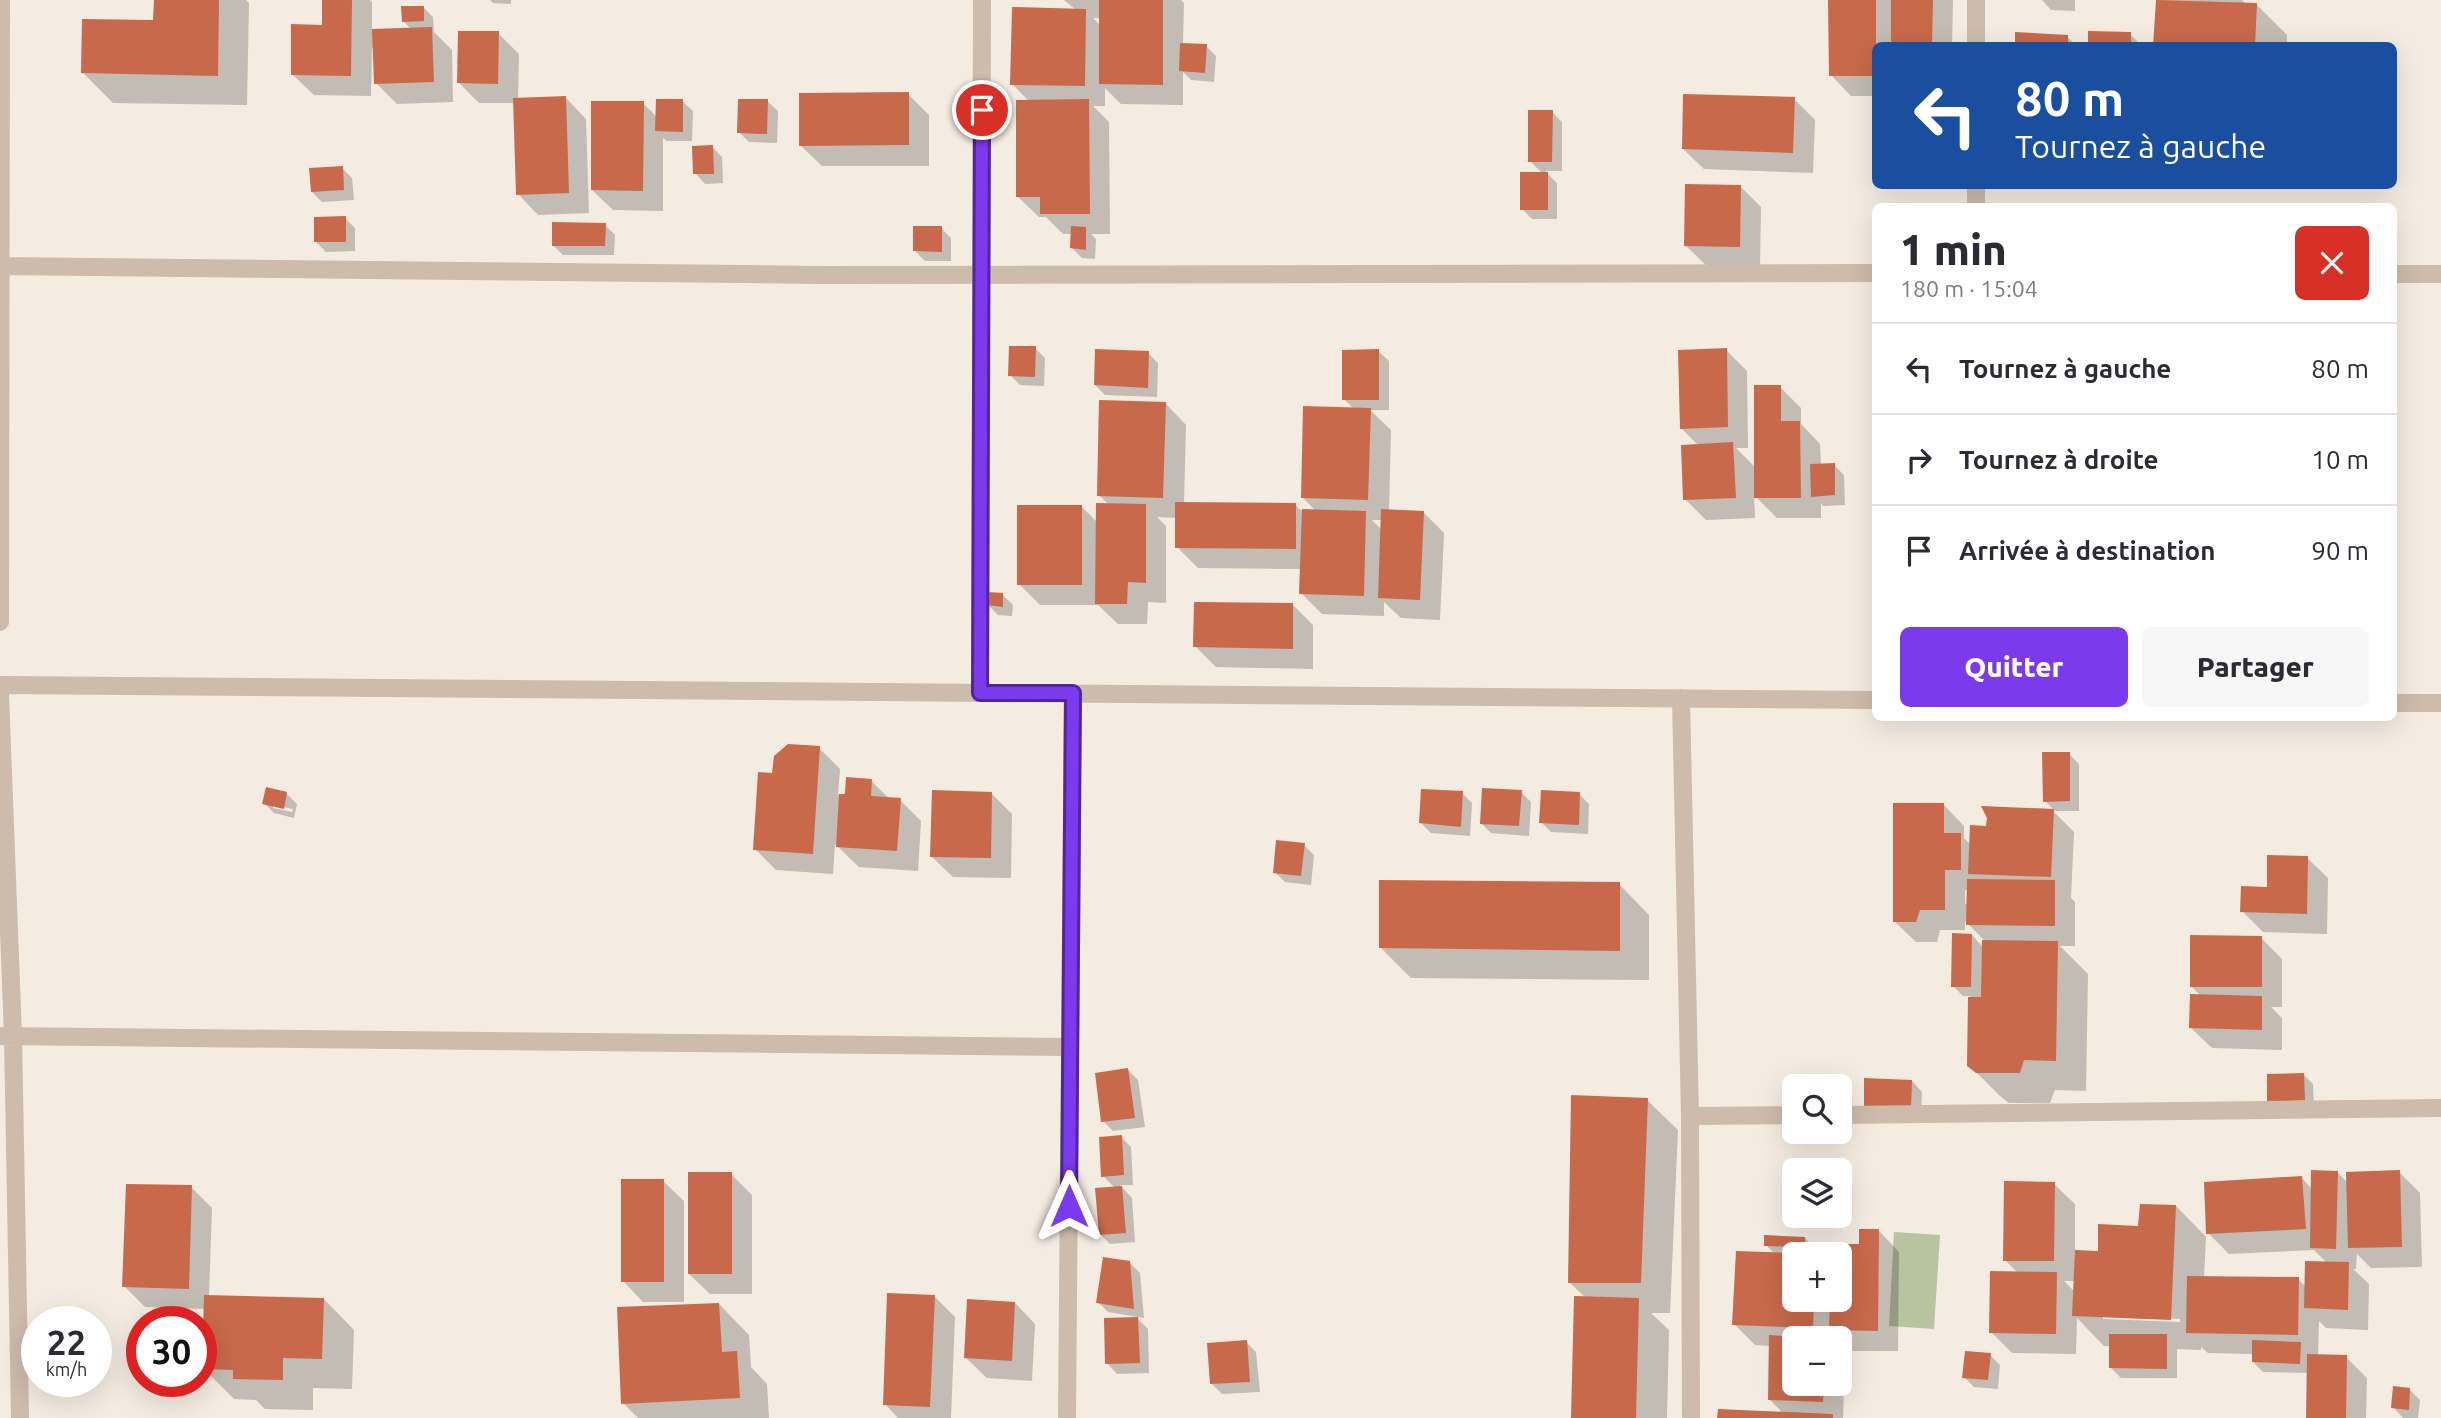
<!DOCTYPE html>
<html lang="fr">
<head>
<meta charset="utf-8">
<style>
  body { margin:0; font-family:Ubuntu,sans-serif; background:#f7f7f7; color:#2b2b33; height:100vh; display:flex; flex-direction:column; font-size:26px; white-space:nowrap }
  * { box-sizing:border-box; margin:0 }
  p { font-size:23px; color:#7c7c81 }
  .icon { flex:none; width:38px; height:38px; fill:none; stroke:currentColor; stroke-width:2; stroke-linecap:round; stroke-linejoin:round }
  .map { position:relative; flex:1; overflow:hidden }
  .side { position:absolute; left:1872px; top:203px; width:525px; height:518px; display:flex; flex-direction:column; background:#fff; border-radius:10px; box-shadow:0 7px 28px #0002 }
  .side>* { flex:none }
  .top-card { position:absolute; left:1872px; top:42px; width:525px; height:147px; border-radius:10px; box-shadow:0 7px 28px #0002; background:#1a4fa0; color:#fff; overflow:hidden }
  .buttons { position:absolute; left:1782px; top:1074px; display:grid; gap:14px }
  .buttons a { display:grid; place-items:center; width:70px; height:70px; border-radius:10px; background:#fff; box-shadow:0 7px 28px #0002; font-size:35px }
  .speed { position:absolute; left:21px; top:1306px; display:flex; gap:14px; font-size:35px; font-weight:700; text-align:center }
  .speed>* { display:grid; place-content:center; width:91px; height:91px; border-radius:50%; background:#fff; box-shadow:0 7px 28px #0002; line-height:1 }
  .speed small { font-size:18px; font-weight:400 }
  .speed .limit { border:10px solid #d22; background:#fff; color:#111 }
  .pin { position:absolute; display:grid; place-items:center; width:60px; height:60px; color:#fff; margin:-30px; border:4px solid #fff; border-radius:50%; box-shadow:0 2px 7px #0007 }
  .me { position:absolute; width:77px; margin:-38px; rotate:0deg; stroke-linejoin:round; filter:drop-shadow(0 0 5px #0008) }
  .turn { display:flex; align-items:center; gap:24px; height:147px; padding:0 28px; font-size:32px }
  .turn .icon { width:91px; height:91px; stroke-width:2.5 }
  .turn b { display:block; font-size:49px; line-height:60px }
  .round { display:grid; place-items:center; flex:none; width:74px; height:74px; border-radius:10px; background:#f7f7f7 }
  .summary { display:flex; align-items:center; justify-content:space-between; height:119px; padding:0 28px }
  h1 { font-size:42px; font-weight:800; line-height:52px }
  .primary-button { display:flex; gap:14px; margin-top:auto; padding:14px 28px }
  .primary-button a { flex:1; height:80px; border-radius:10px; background:#7c3aed; color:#fff; font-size:28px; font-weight:800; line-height:80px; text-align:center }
  .primary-button a+a { background:#f7f7f7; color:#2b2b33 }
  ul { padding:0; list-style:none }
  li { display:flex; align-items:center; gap:21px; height:91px; padding:0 28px; border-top:2px solid #e1e1e2 }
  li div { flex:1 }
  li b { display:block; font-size:26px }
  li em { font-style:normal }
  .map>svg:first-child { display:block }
  .green { fill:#b8c4a0 }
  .shadow { fill:#0003; fill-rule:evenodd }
  .building { fill:#c8694b }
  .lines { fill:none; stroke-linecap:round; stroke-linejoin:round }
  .minor { stroke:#cdbbac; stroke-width:18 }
  .route-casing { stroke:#51269a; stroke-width:18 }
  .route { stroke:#7c3aed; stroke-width:12 }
</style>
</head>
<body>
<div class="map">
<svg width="2441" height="1418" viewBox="0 0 2441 1418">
  <rect width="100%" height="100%" fill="#f4ebe1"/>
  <path class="green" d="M1894,1232L1940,1235L1934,1329L1889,1326Z"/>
  <path class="shadow" d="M156,0H246L249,3L247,105L113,103L83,73L155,22Z
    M324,0H370L372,2V31L412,30L404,22L423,7L433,17L434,32L452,50L453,102L397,104L376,83L375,48H372L371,96L314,95L293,75L324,26Z
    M490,0H511V4L493,3Z
    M1064,0H1181L1184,3L1183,45L1206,46L1216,56L1214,82L1191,80L1183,72V105L1121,104L1105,88V106H1093L1109,122L1110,234H1091L1096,239L1095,259L1082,258L1072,248V234H1063L1046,217H1039L1018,197L1030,102L1012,84L1076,10ZM1093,18H1101V26Z
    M1830,0H1953L1952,46H1876V96H1851L1831,75Z
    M2042,0H2075V11L2051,10Z
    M2157,0H2242L2246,4H2256L2287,35V46H2155Z
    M498,33L519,54L518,99L566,98L586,119L589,213L538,215L518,194L515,103H479L458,82Z
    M2130,34L2142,46H2090Z
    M2067,36L2076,46H2016Z
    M908,94L929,115V166H822L801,146Z
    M1794,99L1815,120L1813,173L1704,169L1683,149Z
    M682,101L693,111L692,141H667L663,138V211L613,210L592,190L643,103L657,117Z
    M767,101L778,111L777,143L749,142L739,132Z
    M1552,112L1562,122V171H1545L1557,183V219H1532L1522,209L1542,173L1530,161Z
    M712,147L722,157L723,183L705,184L695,173Z
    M342,168L352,178L354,200L322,202L312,192Z
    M1740,186L1761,207L1760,267L1707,266L1686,246Z
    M345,218L355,228V251L326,252L316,242Z
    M605,225L615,235L614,255H563L553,245Z
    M941,228L951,238V261H925L915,251Z
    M1035,348L1045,358L1044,386L1020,385L1010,375Z
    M1726,350L1747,371L1748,448H1736L1756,468L1780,387L1801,408V424L1820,444L1821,465H1834L1844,475L1845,505L1823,506L1821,503V518H1777L1754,495L1755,518L1706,520L1685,499L1699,446L1681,428Z
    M1378,351L1389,361V410H1370L1391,430L1389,511L1423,512L1444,533L1440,620L1401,618L1384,602V616L1322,614L1301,593L1302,569L1198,568L1177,547V518L1157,517L1166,526V603L1148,602L1147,624H1118L1098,605H1040L1019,584L1082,507L1098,523L1109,505L1099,495L1166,404L1186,425L1184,504L1295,505L1302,511L1317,512L1302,497L1354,409L1344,399ZM1372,520H1383L1382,530Z
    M1148,353L1158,363L1157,397L1105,395L1095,385Z
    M1003,595L1013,605L1012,616L998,615L988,605Z
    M1293,605L1313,625V669L1216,667L1195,646Z
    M819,748L840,769L838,795L846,796L871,781L890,799L900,800L921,821L918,871L859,867L835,844L833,874L776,870L755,849Z
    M2069,754L2079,764V811H2055L2045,801Z
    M1521,792L1531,802L1529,836L1491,833L1481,823Z
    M1462,793L1472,803L1470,836L1431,833L1421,823Z
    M287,794L297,804L294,818L274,813L264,803ZM273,805L293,809L292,812L273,808Z
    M992,794L1012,814L1011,878L953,877L932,857Z
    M1579,794L1589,804L1588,834L1551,832L1541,822Z
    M1944,805L1964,826V838L1971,845L1988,827L2053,811L2074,832L2071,898L2075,902V946H2060L2088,974L2086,1091L2055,1090L2050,1103H2009L2000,1096L1969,1065L1970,996H1963L1953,986L1972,935L1984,948V940L1965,921V930H1940L1937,942H1916L1895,922ZM1965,890H1969V904H1965Z
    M1304,845L1314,855L1311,885L1285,882L1275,872Z
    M2307,858L2328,878L2327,934L2263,932L2242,911Z
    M1619,884L1649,915V980L1411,978L1380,947Z
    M2261,938L2282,959V1007H2271L2282,1018V1050L2212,1048L2191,1028L2201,996L2191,986Z
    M1128,1070L1138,1080L1145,1127L1113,1131L1103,1121Z
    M2303,1074L2313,1084L2314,1109L2269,1101Z
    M1912,1081L1922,1092L1921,1117L1875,1115Z
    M1647,1100L1678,1130L1670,1313H1651L1669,1330L1667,1418H1573L1586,1298L1570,1283Z
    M1121,1137L1131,1147L1133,1185H1120L1132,1198L1135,1242L1110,1244L1100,1234L1115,1188L1103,1176Z
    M2337,1172L2348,1183L2399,1172L2420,1193L2422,1267L2371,1268L2357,1254L2356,1269H2353L2369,1284L2368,1330L2326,1328L2319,1321L2318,1356L2346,1357L2367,1378L2366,1418H2308L2309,1373L2263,1372L2253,1362L2254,1354L2208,1353L2201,1347V1350L2177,1349V1378H2121L2111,1368V1346H2104L2077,1318L2076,1354L2012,1353L1991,1332L2018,1273L2005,1260L2054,1184L2075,1204V1252L2099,1253L2176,1206L2206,1237L2204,1278L2298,1279L2306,1287L2327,1263L2314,1250L2229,1254L2208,1233L2302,1178L2312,1189ZM2064,1281H2076L2075,1292ZM2103,1315L2180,1319V1322L2103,1319Z
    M731,1174L752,1195V1294H710L689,1274Z
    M663,1181L684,1201V1302H643L623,1281Z
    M191,1187L212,1208L209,1297L324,1299L354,1330L352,1389L313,1388V1410L265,1409L256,1400L234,1399L204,1369L205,1309L145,1307L124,1286Z
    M1879,1231L1899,1252L1898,1351H1852L1834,1333V1339H1794V1384H1839V1354L1845,1360L1843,1418H1719L1784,1414L1770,1400L1771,1346L1755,1345L1734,1324L1775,1254L1766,1245L1805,1238L1815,1248L1814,1255H1794V1300H1839L1860,1246Z
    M1130,1263L1140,1273L1144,1318L1108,1312L1098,1302Z
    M934,1296L955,1317L951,1418H898L885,1404Z
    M1015,1303L1035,1324L1032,1381L987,1378L966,1358Z
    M719,1304L749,1335L751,1367L767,1384L769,1418H638L623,1403Z
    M1138,1319L1148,1329L1149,1373L1117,1374L1107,1363Z
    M1246,1342L1256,1352L1260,1392L1222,1394L1212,1384Z
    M1990,1355L2000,1365L1998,1389L1974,1387L1964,1377Z
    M2410,1390L2420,1400L2418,1418H2403L2393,1407Z"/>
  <path class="building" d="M154,0H219L218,76L81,73L82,19L153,20Z
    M322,0H352L351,76L291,75V24L322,25Z
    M1099,0H1163V85L1099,84Z
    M1828,0H1876V76H1829Z
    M1891,0H1933L1932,46H1891Z
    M2156,0L2257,3L2255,46H2153Z
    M401,6H424V21L402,22Z
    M1012,7L1086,9L1085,86L1010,85Z
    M432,27L434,82L374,84L372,29Z
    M458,31H499L498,84L457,83Z
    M2088,31L2131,32V46H2088Z
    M2015,32L2068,35V46H2015Z
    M1180,43L1207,44L1205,73L1179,71Z
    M909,92V145L799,146V93Z
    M1683,94L1795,97L1793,153L1682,149Z
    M566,96L569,193L516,195L513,98Z
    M656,99H683V132L655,131Z
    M738,99H768L767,134L737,133Z
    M1089,99L1090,214H1040V197H1016V100Z
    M591,101H644L643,191L591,190Z
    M1528,110H1553L1552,162H1528Z
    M713,145L714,174H693L692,146Z
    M343,166L344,190L311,192L309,168Z
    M1520,172H1548V210H1520Z
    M1685,184L1741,185L1740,247L1684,246Z
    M346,216V242H314V217Z
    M552,222L606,223L605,246H552Z
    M913,226H942V252L913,251Z
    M1071,226L1086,227V250L1070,248Z
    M1009,346H1036L1035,377L1008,376Z
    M1727,348L1728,427L1680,429L1678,350Z
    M1095,349L1149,351L1148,388L1094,385Z
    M1379,349V400H1342V350Z
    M1754,385H1781V421H1800L1801,498H1754Z
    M1099,400L1166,402L1163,498L1097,496Z
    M1303,406L1371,408L1368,500L1301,498Z
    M1733,442L1736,498L1683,500L1681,445Z
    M1835,463V495L1811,497L1810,464Z
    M1175,502L1296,503V549L1175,548Z
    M1096,503L1146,504V583L1128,582L1127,604H1095Z
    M1017,505H1082V585H1017Z
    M1302,509L1366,511L1364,596L1299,594Z
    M1381,509L1424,511L1420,600L1378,598Z
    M987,592L1003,593V607L987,605Z
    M1194,602L1293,603V649L1193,647Z
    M788,744L820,746L813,854L753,850L758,772L772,773L774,756Z
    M2042,752H2070V801L2043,802Z
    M846,777L872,779L871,796L901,798L897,851L836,847L839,794H845Z
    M266,787L287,792L284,809L262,804Z
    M1482,788L1522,790L1519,826L1480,824Z
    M1421,789L1463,791L1461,827L1419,823Z
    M932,790L992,792L991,858L930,857Z
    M1541,790L1580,792L1579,825L1539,823Z
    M1893,803H1944V833H1961V870H1945V910H1920L1916,922H1893Z
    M1981,806L2054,809L2051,877L1968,874L1970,825L1986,826L1987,818Z
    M1276,840L1305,843L1301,876L1273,873Z
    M2267,855L2308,856L2307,914L2240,912L2241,886L2267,887Z
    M1967,879L2055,880V926L1966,925Z
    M1379,880L1620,882V951L1379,948Z
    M1952,933L1972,934L1971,987H1951Z
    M2190,935L2262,936V987H2190Z
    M1982,940L2058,941L2056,1061L2024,1060L2020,1073H1976L1967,1066L1968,997H1981Z
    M2190,994L2262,996V1030L2189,1028Z
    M1128,1068L1135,1118L1101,1122L1095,1073Z
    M2304,1073L2305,1100L2267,1102V1074Z
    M1864,1078L1912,1080L1911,1108L1864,1106Z
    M1571,1095L1648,1098L1641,1283H1568Z
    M1122,1135L1124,1175L1101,1177L1099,1137Z
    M2311,1170L2338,1171L2336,1249L2310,1248Z
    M2400,1170L2402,1247L2348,1248L2346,1172Z
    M688,1172H732V1274H688Z
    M2302,1176L2306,1229L2206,1234L2204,1182Z
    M621,1179H664V1282H621Z
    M2004,1181L2055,1182L2054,1261H2003Z
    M126,1184L192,1185L189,1289L122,1287Z
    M1122,1186L1126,1233L1099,1235L1095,1188Z
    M2140,1204L2176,1205L2171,1320L2072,1316L2075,1250L2098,1251V1224L2138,1226Z
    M1859,1229H1879L1878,1331L1829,1330L1830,1300H1839V1255H1830L1831,1244H1859Z
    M1764,1235L1805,1237V1247L1764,1246Z
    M1736,1251L1794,1253V1300H1814L1813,1328L1732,1325Z
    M1103,1257L1130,1261L1134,1309L1096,1303Z
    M2305,1261L2349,1262L2348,1310L2304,1308Z
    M1990,1271L2057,1272L2056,1334L1989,1333Z
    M2187,1276L2299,1277L2298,1335L2186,1333Z
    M887,1293L935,1295L930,1407L883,1405Z
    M204,1295L324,1298L322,1359L283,1358V1380L233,1379V1370L202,1369Z
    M1574,1296L1639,1298L1636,1418H1571Z
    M967,1299L1015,1302L1012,1361L964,1358Z
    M719,1303L722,1352L737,1351L740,1398L621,1404L617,1307Z
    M1138,1317L1140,1363L1105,1364L1104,1318Z
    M2109,1334H2167V1369L2109,1368Z
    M1769,1335L1804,1337V1339H1794V1384H1824L1823,1402L1768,1400Z
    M1247,1340L1250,1382L1210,1384L1207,1343Z
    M2252,1340L2301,1342L2300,1364L2252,1362Z
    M1965,1351L1991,1353L1988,1380L1962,1378Z
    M2307,1354L2347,1355L2346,1418H2306Z
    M2393,1386L2410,1388L2409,1410L2391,1408Z
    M1718,1409L1833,1414V1418H1717Z"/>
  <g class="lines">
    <path class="minor" d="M1976,0V46
      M1976,186V206
      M0,266L823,275L1876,273
      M2394,274H2441
      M0,622L1,0
      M0,685L1876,700
      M980,693L982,0
      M0,694L13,1036L20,1418
      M1681,698L1690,1116L1691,1418
      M2394,703H2441
      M0,1036L1070,1047
      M1839,1115L2441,1108
      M1690,1116L1794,1115
      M1067,1418L1073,693"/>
  </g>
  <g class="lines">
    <g class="route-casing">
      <path id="route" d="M982,110L980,693H1073L1069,1206"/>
    </g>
    <use href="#route" class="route"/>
  </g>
</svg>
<div class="buttons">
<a><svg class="icon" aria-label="search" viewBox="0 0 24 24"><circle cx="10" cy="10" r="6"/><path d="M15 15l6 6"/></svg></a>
<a><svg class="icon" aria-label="layers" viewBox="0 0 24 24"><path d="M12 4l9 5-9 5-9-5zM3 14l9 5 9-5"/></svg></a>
<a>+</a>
<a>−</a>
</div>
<div class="speed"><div>22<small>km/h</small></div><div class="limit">30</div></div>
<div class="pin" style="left:982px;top:110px;background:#d93025"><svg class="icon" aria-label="arrive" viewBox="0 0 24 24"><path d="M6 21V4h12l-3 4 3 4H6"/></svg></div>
<svg class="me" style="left:1069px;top:1206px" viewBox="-20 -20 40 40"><path d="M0-17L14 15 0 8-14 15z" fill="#7c3aed" stroke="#fff" stroke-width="4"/></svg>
<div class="top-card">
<div class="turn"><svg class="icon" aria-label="left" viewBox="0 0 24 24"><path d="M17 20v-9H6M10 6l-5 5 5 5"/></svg><div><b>80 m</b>Tournez à gauche</div></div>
</div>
<section class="side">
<div class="summary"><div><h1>1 min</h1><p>180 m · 15:04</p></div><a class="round" style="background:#d93025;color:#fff"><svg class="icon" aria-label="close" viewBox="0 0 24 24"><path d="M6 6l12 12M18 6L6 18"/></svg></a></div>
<ul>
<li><svg class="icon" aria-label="left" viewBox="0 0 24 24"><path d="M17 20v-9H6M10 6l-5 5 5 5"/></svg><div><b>Tournez à gauche</b></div><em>80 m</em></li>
<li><svg class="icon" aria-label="right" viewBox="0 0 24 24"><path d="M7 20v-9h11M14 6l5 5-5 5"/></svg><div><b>Tournez à droite</b></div><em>10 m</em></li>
<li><svg class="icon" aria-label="arrive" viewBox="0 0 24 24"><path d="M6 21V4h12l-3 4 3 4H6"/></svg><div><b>Arrivée à destination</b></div><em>90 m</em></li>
</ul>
<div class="primary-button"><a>Quitter</a><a>Partager</a></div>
</section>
</div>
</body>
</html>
